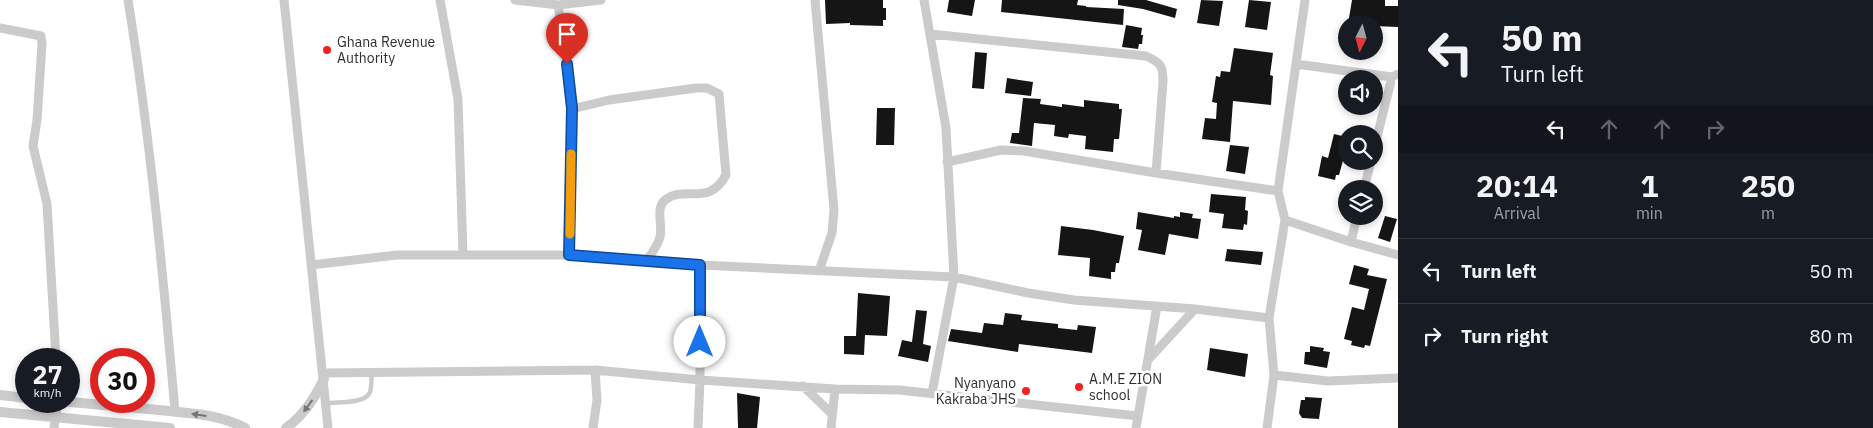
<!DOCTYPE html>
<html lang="en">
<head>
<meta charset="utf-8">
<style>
  body { margin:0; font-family:"IBM Plex Sans",sans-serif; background:#20242c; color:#f1f3f6; height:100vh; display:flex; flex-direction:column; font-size:19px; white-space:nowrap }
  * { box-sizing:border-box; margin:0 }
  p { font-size:16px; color:#9ea1a6 }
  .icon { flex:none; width:28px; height:28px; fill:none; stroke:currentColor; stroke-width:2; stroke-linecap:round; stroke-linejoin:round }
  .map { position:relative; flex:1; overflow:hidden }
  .panel { display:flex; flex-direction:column; background:#171b24; width:475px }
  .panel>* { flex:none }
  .guide { background:#171b24; color:#f1f3f6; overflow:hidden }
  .needle { width:32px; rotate:186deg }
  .fabs { position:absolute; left:1338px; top:15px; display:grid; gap:10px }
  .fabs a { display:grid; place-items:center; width:45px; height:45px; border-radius:50%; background:#171b24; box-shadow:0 2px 8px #0003; font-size:25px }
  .speed { position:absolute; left:15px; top:348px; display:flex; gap:10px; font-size:25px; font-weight:700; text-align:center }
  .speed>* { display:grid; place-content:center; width:65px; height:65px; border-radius:50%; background:#171b24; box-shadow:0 2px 8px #0003; line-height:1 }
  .speed small { font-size:12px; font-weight:400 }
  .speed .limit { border:8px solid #d22; background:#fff; color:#111 }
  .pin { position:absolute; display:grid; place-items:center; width:42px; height:42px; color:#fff; margin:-51px -21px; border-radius:50% 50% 50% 0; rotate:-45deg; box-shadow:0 0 5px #0007 }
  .pin .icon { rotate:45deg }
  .me { position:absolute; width:55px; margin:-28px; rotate:0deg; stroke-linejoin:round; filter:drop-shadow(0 0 4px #0008) }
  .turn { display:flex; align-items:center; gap:18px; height:105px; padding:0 20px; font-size:22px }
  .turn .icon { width:65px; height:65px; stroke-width:2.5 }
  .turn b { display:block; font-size:35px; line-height:42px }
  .lanes { display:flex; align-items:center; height:48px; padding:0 20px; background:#0003; justify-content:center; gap:25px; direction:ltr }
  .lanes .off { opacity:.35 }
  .eta { display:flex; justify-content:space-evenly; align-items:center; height:85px; text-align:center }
  .eta b { font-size:30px; font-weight:700; line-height:35px }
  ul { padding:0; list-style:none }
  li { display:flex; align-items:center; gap:15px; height:65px; padding:0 20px; border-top:1px solid #363941 }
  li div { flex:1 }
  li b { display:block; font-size:19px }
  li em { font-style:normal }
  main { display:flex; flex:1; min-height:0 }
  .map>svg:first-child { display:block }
  .building { fill:#151515 }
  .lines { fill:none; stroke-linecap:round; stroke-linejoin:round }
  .service { stroke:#cbcbcb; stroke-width:4.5 }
  .minor { stroke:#cbcbcb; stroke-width:9 }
  .tertiary { stroke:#cbcbcb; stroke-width:10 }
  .oneway { fill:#757575 }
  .route-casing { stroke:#114b97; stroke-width:12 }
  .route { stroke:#1a73e8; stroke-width:9 }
  .slow { stroke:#f59e0b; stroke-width:9 }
  .poi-dot { fill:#f42120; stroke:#fff; stroke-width:2 }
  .labels { text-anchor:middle; stroke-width:5; stroke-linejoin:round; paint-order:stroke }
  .poi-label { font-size:14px; fill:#2e2e2e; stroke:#fff; text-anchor:start }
</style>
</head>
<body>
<main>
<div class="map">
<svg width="1398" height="428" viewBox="0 0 1398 428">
  <rect width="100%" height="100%" fill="#fff"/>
  <path class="building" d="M825,0H883V8H886V20H883V26L850,25V23L826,24Z
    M949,0H975L972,16L947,12Z
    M1002,0H1078L1077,5L1086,6V7L1124,9L1123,25L1001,12Z
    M1118,0H1146L1177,9L1175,18L1143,9L1118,5Z
    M1201,0L1223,1L1219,26L1197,23Z
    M1249,0L1271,2L1267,30L1245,27Z
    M1352,0H1385V6H1398V27L1374,26V24H1348Z
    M1126,25L1142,28L1141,35H1143L1142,44H1139L1138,49L1122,47Z
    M1234,48L1273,53L1270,75L1273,76L1271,105L1233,101L1230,142L1202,139L1205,118L1216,119L1217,103L1212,102L1216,76L1220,77L1221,71L1230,72Z
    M975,52L987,53L984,89L972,88Z
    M1007,78L1033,82L1031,96L1005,93Z
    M1023,98L1041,99L1040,104L1062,107V104L1084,107V100L1119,104V109H1122L1119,139H1114L1113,152L1085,149L1086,136L1069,134L1068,138L1054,136L1055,125L1034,123L1032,146L1010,143L1012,133H1019Z
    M877,108H895L894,145H876Z
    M1334,134L1346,137V158L1344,157L1339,175H1336L1335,180L1318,176L1322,156L1328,158Z
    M1230,145L1249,147L1245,174L1226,171Z
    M1211,194L1246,197L1245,210L1248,211L1247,225L1244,224L1243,230L1222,228L1224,214L1209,212Z
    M1138,212L1174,218V216L1180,217V212L1193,214L1192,218L1201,219L1198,239L1169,234L1165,255L1138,250L1142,230L1136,229Z
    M1385,216L1397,219L1390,242L1378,238Z
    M1061,226L1093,230L1124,236L1119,263H1116L1115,272H1111V279L1089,276L1090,258L1058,255Z
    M1227,249L1263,252L1261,265L1225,261Z
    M1354,265L1369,269L1367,275L1387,279L1370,346L1365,345L1364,348L1351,345L1352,341L1344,339L1352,307L1364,310L1369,289L1349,284Z
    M858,293L890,296L887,336L865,335L864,355L844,354V336H856Z
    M916,310L927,311L923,344L931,346L928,362L898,356L902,340L912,342Z
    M1005,313L1022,315L1021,320L1058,324V328L1077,330L1078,325L1096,327L1092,353L1019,344L1018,352L948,341L951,329L982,333L984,323L1003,325Z
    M1310,346L1324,348L1323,351L1330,352L1327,368L1304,364L1305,352H1310Z
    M1210,348L1248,354L1245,377L1207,370Z
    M737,393L760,397L757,428H738Z
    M1305,397L1322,398L1319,419L1302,418L1299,413L1301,400H1305Z"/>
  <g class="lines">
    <path class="service" d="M326,403C337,402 366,404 370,392C372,386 371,378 372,372"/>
    <path class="minor" d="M128,0C150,136 163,274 175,411
      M284,0L328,428
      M440,0L458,99L463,254
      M515,0L558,5L601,0
      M815,0L834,210L832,233L819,271
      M924,0L946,128L954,277L932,393
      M558,5L570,83L572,109L569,255
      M0,28L41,36L42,44L37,120L33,146L47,204L56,359
      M930,34L1146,56C1161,63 1163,65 1163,82L1156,173
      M1296,64L1392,77L1398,74
      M572,109L609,100L696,88H707L719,94L726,175C708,208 685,184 665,200C655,208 663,225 660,237C658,245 652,253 647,260
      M1374,149L1392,77
      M947,162L1001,150L1024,151L1156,173L1278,191
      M1364,189L1371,161
      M1285,220L1351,242L1398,255
      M1351,242L1357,216
      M311,265L397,255H569L700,265L954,277L1028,293L1074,300L1195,309L1269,318
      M1148,360L1195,309
      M323,373L595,370L700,380L835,389L899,390L1138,416
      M1274,375L1328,381L1398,378
      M803,386L832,414
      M54,428L58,401
      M593,428L597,400L595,370
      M698,428L700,380V265
      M831,428L835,389
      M1136,428L1157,306
      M1267,428L1274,375L1269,318L1285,220L1278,191L1305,0"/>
    <path class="tertiary" d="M0,395L26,398
      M59,401C92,404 126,407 159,410C188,413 219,414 245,428
      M0,412L170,428
      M286,428C304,415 314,399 324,379"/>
  </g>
  <defs><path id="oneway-solid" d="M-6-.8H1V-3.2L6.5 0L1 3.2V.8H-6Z" transform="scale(1.25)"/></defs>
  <g class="oneway">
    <use href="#oneway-solid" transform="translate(308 406) rotate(126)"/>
    <use href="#oneway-solid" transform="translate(199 415) rotate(-172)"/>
  </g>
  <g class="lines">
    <g class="route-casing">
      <path id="route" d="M567,64L572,108L569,255L700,265V342"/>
    </g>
    <use href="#route" class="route"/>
    <path class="slow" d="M570,234L571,154"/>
  </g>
  <g class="poi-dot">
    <circle cx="327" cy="50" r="5"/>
    <circle cx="1079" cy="387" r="5"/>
    <circle cx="1026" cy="391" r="5"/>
  </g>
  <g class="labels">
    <g class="poi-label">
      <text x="337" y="47">Ghana Revenue<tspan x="337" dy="16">Authority</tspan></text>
      <text x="1089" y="384">A.M.E ZION<tspan x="1089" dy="16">school</tspan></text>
      <text x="1016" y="388" text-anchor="end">Nyanyano<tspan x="1016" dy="16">Kakraba JHS</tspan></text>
    </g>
  </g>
</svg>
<div class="fabs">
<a><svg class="needle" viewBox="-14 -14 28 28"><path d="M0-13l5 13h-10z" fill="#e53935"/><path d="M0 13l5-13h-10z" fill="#9ea1a6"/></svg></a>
<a><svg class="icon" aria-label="sound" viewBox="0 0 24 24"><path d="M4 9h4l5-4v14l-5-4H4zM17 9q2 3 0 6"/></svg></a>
<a><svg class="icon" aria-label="search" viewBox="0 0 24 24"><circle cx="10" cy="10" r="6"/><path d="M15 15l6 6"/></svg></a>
<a><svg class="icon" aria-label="layers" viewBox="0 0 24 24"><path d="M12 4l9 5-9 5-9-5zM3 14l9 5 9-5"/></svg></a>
</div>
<div class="speed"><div>27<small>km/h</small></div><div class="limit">30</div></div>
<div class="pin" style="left:567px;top:64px;background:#d93025"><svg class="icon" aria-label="arrive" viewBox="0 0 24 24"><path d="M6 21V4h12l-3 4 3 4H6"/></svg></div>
<svg class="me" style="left:700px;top:342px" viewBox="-20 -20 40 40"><circle r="19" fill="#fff"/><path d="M0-13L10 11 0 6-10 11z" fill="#1a73e8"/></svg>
</div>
<section class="panel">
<div class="guide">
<div class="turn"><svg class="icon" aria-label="left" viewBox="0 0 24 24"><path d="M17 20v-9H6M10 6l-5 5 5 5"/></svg><div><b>50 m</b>Turn left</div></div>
<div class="lanes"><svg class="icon" aria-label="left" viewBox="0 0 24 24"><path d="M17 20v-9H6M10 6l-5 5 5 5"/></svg><svg class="icon off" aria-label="ahead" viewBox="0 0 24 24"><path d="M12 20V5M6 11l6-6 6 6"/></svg><svg class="icon off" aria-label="ahead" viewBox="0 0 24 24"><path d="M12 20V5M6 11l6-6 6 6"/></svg><svg class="icon off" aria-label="right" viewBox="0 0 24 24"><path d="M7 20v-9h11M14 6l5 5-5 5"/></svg></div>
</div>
<div class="eta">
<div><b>20:14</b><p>Arrival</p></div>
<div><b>1</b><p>min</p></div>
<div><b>250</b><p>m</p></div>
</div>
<ul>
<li><svg class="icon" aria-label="left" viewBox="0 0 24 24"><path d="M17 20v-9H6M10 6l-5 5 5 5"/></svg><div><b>Turn left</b></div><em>50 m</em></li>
<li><svg class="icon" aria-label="right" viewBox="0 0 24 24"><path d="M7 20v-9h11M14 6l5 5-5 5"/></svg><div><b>Turn right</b></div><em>80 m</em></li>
</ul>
</section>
</main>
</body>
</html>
